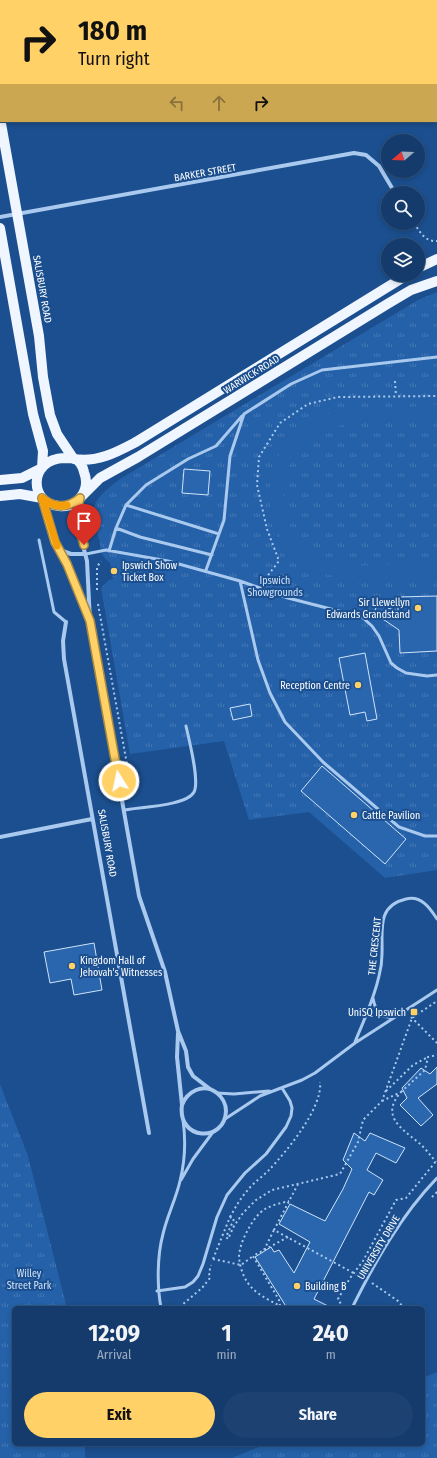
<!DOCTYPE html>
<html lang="en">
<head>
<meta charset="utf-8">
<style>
  body { margin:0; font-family:"Fira Sans Condensed",sans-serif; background:#1d4271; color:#f1f3f6; height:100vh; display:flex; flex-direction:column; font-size:15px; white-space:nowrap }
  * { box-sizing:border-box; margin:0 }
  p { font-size:13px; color:#9dadc1 }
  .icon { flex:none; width:22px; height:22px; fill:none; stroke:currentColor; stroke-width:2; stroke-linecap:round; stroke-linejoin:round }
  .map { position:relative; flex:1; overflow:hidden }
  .details { position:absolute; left:12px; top:1306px; width:413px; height:140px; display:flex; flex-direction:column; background:#143b6b; border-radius:6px; box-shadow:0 2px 6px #0003,0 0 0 1px #33557e }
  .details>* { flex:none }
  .top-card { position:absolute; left:0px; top:0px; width:437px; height:122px; box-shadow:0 2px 6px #0003,0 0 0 1px #33557e; background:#ffd166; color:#111; overflow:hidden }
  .needle { width:26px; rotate:251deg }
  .tools { position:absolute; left:381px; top:134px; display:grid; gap:8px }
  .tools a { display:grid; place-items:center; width:44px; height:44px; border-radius:50%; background:#143b6b; box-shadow:0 2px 6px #0003,0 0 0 1px #33557e; font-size:20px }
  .pin { position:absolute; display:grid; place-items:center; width:34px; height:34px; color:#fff; margin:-41px -17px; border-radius:50% 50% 50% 0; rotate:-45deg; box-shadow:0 0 4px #0007 }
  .pin .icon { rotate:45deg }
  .me { position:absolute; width:44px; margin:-22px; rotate:350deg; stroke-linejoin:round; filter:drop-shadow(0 0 3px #0008) }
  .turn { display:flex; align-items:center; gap:14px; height:84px; padding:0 12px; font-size:18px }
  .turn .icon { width:52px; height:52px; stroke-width:2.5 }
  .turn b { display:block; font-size:28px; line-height:34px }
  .lanes { display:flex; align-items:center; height:38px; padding:0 12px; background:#0003; justify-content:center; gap:20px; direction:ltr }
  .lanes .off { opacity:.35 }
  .eta { display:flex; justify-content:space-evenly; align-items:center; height:68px; text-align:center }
  .eta b { font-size:24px; font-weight:700; line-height:28px }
  .button { display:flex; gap:8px; margin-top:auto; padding:8px 12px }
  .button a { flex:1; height:46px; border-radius:24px; background:#ffd166; color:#111; font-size:16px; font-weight:700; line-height:46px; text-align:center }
  .button a+a { background:#1d4271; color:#f1f3f6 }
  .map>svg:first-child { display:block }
  .grass { fill:url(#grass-tufts) }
  .garden { fill:#2461a8 }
  .building { fill:#2a66ad; stroke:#cfe3fa }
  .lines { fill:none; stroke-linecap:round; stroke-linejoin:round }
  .path { stroke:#a9c9ee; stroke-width:2; stroke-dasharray:2 3; stroke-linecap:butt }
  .lane { stroke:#a9c9ee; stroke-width:3 }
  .street { stroke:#a9c9ee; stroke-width:4 }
  .primary { stroke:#f0f6ff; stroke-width:10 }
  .route-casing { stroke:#a68842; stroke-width:10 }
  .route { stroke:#ffd166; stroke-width:7 }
  .slow { stroke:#f59e0b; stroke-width:7 }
  .poi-dot { fill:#ffd166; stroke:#1b4f8f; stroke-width:1.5 }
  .labels { text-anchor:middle; stroke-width:4; stroke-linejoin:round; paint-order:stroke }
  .street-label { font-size:10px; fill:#fff; stroke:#1b4f8f }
  .poi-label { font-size:10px; fill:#fff; stroke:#1b4f8f; text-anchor:start }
  .park-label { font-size:10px; fill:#cfe3fa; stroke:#1b4f8f }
</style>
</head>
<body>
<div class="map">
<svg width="437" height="1458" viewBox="0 0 437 1458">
  <defs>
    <pattern id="grass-tufts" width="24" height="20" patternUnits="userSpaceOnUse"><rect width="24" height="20" fill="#2461a8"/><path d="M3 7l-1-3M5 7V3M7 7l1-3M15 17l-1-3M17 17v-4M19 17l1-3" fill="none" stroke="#4579b5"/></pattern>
  </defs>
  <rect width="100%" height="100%" fill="#1b4f8f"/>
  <path class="grass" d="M437,292V870L385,878L309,812L249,820L224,741L130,754L101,588L109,580L113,579L110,563C100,555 102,551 99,539C90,505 91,501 120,479L418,300Z
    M0,1084L28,1156L67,1308H14V1444H85V1458H0Z
    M437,1372V1458H232L266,1444H423V1378Z"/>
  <path class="garden" d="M437,405V420H400L342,425L316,435L303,446L294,457L288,469L284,482L283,493L286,517L293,532L304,545L316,555L327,562L360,566L437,561V578L368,582L367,576C352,577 337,578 322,573C303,566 286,548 277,530C267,512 268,478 277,459C286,440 306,423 325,415C335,411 348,412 358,411C385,409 411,407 437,405Z"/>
  <path class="building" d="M184,469L210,471L208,495L182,493Z
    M437,596V651L400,653L399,630L374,613L377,605L398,611V597Z
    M365,653L377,719L367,721L365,712L350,715L339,658Z
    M250,704L252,716L233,720L230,708Z
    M322,766L406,839L385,864L301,791Z
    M94,943L102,990L74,995L71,979L50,983L44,952Z
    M437,1067V1084L418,1098L433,1115L421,1126L400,1105L407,1098L402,1088L421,1068L430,1074Z
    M354,1133L365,1141L370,1133L405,1148L396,1163L376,1153L367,1170L383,1180L374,1195L369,1192L314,1299L332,1308H287L255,1257L271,1247L274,1252L279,1250L294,1273L310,1242L279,1224L290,1204L325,1221L343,1189L352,1169L343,1160Z"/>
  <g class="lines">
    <path class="path" d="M414,223C420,232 425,242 437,241
      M395,381L396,396
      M262,583L279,561L267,529L257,485L259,457L280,423L308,404L338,397L437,396
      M97,590V567L101,561
      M98,604L130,781L136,793
      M411,1017L437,1043
      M386,1091L413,1065L428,1057
      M401,1092L425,1070L428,1057L437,1055
      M382,1101L401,1092C380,1116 401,1128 419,1143C425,1148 430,1155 436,1162
      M298,1184L274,1230L361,1277
      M432,1197L437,1192
      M230,1217C235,1208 240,1199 247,1191C253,1183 262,1177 269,1170C286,1152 323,1108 320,1082
      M288,1237L253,1256L279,1300L280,1306C271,1301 260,1296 252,1288C244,1280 240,1268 239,1257C239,1243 253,1216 265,1209C272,1205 281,1203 289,1201
      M264,1250L274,1230
      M213,1259L230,1217L234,1219L226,1237L228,1239L234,1226L243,1213L256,1200L272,1190L340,1174L358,1142L363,1120L382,1101L412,1018L437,1001
      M213,1259L241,1265L253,1256
      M372,1283L398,1301L404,1308
      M181,1308L182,1305L202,1288L210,1278L209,1273L211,1265
      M341,1308L342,1306L338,1299L350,1278L363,1261L396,1200L406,1198L437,1160"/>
    <path class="lane" d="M126,505L146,485L188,459L216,446L242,416
      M39,540L54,612L66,622
      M109,551L116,528
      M86,554L106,550L168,561L240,581L288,598L362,617L372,626L379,636L391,663L397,668L406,673L427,676L437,675
      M212,555L140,537L116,528L126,505L219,534
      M206,570L224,520L230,456L244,414L291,384L322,370L437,357
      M240,581L258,660L270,693L285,722L323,762L399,827L425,836H437
      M124,810C139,807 187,806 194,792C200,781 189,740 186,726
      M373,998C375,1010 380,1019 393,1017
      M355,1042C364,1020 374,999 379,976C381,969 382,961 382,954C383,931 376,906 406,899C421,895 430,908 437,919
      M217,1093L234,1094L269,1091
      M225,1119L260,1096L302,1080L315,1073L355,1043L437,990
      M181,1180L193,1159L213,1132
      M157,1291L185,1287L193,1282L198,1276L203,1264L217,1217L227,1195L245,1173L266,1154L286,1127L291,1116L292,1108L290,1101L282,1088
      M161,1308C157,1286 157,1256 163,1234C167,1216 176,1199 180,1181C185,1161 186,1141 183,1120
      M352,1308C375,1262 401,1215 437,1178"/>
    <path class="street" d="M436,36H437
      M0,217L354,153L366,155L379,166L395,193
      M43,501L55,542L67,565L89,617
      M79,503L76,519L87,561L90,621L139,896L165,972L178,1031L186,1051L188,1067L193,1076L210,1089
      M60,550L71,554H86
      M66,622L63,641L64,659L149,1133
      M0,837L92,819
      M178,1033L177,1057L182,1105C177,1141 225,1143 226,1111C226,1104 222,1097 217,1093C203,1082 187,1092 182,1105"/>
    <path class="primary" d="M0,118L39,336L43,377L50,415L57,434L73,458
      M0,228L33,414L43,451L42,468
      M418,268L437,259
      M64,458C67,458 72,458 76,459C80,462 83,467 84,472C91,490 78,508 59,506C28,503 29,459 64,458Z
      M74,459C97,463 117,452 136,442L407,275
      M0,480L22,478L40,469
      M0,496L20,494L42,498
      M82,496L100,478L138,457L389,303L411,290L437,281"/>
  </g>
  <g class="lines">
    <g class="route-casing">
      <path id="route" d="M84,545L76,516L80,498C68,508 55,509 42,498L55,542L67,564L90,621L119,781"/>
    </g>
    <use href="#route" class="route"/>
    <path class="slow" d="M57,546L42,498C50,505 58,507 67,505"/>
  </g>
  <g class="poi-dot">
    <circle cx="114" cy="571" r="4"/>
    <circle cx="418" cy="608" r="4"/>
    <circle cx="358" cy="685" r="4"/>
    <circle cx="354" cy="815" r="4"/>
    <circle cx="72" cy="966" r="4"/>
    <rect x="410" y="1008" width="8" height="8" rx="2"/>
    <circle cx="297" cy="1286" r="4"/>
  </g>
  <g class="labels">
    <g class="street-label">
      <text transform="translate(205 172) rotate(-10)" y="4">BARKER STREET</text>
      <text transform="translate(43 289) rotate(80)" y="4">SALISBURY ROAD</text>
      <text transform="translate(251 374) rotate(-32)" y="4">WARWICK ROAD</text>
      <text transform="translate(108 843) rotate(80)" y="4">SALISBURY ROAD</text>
      <text transform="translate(374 946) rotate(-84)" y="4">THE CRESCENT</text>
      <text transform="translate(378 1247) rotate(-59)" y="4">UNIVERSITY DRIVE</text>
    </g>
    <g class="poi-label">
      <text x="122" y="569">Ipswich Show<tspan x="122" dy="12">Ticket Box</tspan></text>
      <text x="410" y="606" text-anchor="end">Sir Llewellyn<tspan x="410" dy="12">Edwards Grandstand</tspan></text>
      <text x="350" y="689" text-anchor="end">Reception Centre</text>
      <text x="362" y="819">Cattle Pavilion</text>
      <text x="80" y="964">Kingdom Hall of<tspan x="80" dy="12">Jehovah's Witnesses</tspan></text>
      <text x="406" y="1016" text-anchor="end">UniSQ Ipswich</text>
      <text x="305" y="1290">Building B</text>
    </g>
    <g class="park-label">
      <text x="275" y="584">Ipswich<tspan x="275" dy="12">Showgrounds</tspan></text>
      <text x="29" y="1277">Willey<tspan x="29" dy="12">Street Park</tspan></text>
    </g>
  </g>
</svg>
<div class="tools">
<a><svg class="needle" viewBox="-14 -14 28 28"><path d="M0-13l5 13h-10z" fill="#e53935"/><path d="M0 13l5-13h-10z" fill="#9dadc1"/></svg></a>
<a><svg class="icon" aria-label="search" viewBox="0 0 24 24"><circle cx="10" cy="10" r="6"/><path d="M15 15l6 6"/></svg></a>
<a><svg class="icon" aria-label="layers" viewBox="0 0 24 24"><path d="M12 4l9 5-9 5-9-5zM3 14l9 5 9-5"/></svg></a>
</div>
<div class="pin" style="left:84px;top:545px;background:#d93025"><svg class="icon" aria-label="arrive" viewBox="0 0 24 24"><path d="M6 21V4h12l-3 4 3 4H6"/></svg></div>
<svg class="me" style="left:119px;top:781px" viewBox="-20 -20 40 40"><circle r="17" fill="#ffd166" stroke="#fff" stroke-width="3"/><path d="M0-11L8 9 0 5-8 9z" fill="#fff"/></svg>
<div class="top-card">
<div class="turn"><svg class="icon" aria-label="right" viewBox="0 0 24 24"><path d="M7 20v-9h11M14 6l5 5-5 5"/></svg><div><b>180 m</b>Turn right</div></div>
<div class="lanes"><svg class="icon off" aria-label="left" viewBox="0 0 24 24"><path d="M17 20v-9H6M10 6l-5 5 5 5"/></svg><svg class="icon off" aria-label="ahead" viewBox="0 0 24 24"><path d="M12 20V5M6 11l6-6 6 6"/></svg><svg class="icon" aria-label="right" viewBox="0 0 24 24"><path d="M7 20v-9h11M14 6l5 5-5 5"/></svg></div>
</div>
<section class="details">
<div class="eta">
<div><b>12:09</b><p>Arrival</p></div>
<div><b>1</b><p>min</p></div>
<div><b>240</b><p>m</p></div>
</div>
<div class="button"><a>Exit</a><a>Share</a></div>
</section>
</div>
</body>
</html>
